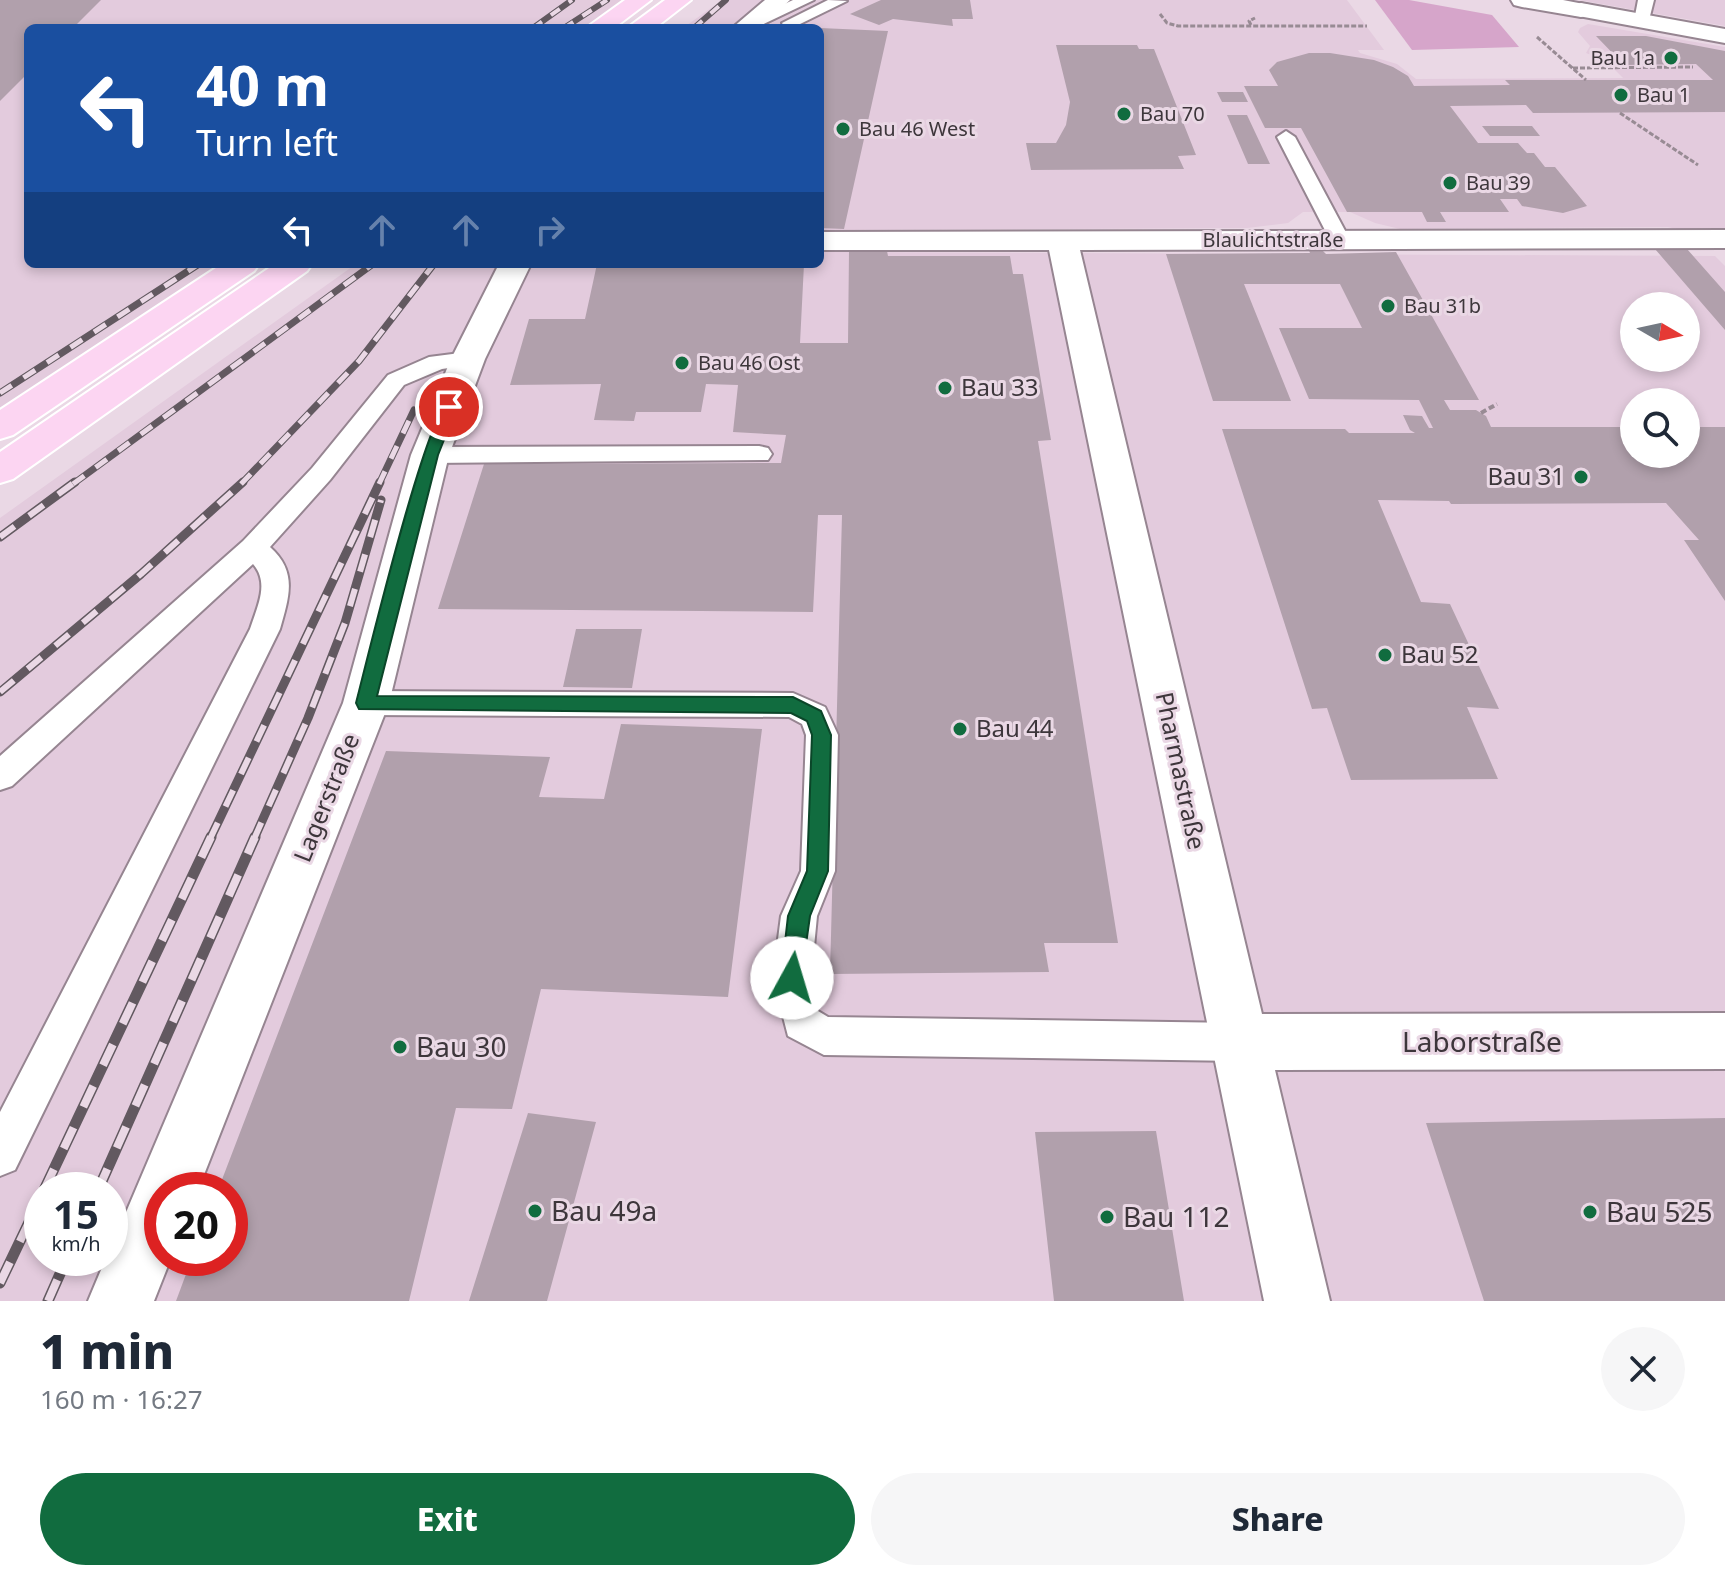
<!DOCTYPE html>
<html lang="en">
<head>
<meta charset="utf-8">
<style>
  body { margin:0; font-family:"Noto Sans",sans-serif; background:#f6f6f7; color:#1f2937; height:100vh; display:flex; flex-direction:column; font-size:30px; white-space:nowrap }
  * { box-sizing:border-box; margin:0 }
  p { font-size:26px; color:#747a83 }
  .icon { flex:none; width:44px; height:44px; fill:none; stroke:currentColor; stroke-width:2; stroke-linecap:round; stroke-linejoin:round }
  .map { position:relative; height:1301px; overflow:hidden }
  .side { display:flex; flex-direction:column; background:#fff; flex:1 }
  .side>* { flex:none }
  .top-card { position:absolute; left:24px; top:24px; width:800px; height:244px; border-radius:12px; box-shadow:0 4px 12px #0003; background:#1a4fa0; color:#fff; overflow:hidden }
  .needle { width:52px; rotate:99deg }
  .fabs { position:absolute; left:1620px; top:292px; display:grid; gap:16px }
  .fabs a { display:grid; place-items:center; width:80px; height:80px; border-radius:50%; background:#fff; box-shadow:0 4px 12px #0003; font-size:40px }
  .speed { position:absolute; left:24px; top:1172px; display:flex; gap:16px; font-size:40px; font-weight:700; text-align:center }
  .speed>* { display:grid; place-content:center; width:104px; height:104px; border-radius:50%; background:#fff; box-shadow:0 4px 12px #0003; line-height:1 }
  .speed small { font-size:20px; font-weight:400 }
  .speed .limit { border:12px solid #d22; background:#fff; color:#111 }
  .pin { position:absolute; display:grid; place-items:center; width:68px; height:68px; color:#fff; margin:-34px; border:4px solid #fff; border-radius:50%; box-shadow:0 2px 8px #0007 }
  .me { position:absolute; width:88px; margin:-44px; rotate:6deg; stroke-linejoin:round; filter:drop-shadow(0 0 6px #0008) }
  .turn { display:flex; align-items:center; gap:28px; height:168px; padding:0 40px; font-size:36px }
  .turn .icon { width:104px; height:104px; stroke-width:2.5 }
  .turn b { display:block; font-size:56px; line-height:68px }
  .lanes { display:flex; align-items:center; height:76px; padding:0 40px; background:#0003; justify-content:center; gap:40px; direction:ltr }
  .lanes .off { opacity:.35 }
  .round { display:grid; place-items:center; flex:none; width:84px; height:84px; border-radius:42px; background:#f6f6f7 }
  .overview { display:flex; align-items:center; justify-content:space-between; height:136px; padding:0 40px }
  h1 { font-size:48px; font-weight:800; line-height:60px }
  .primary-button { display:flex; gap:16px; margin-top:auto; padding:16px 40px }
  .primary-button a { flex:1; height:92px; border-radius:48px; background:#116c3f; color:#fff; font-size:32px; font-weight:800; line-height:92px; text-align:center }
  .primary-button a+a { background:#f6f6f7; color:#1f2937 }
  .map>svg:first-child { display:block }
  .built { fill:#e3cbdd; fill-rule:evenodd }
  .green { fill:#d6a5ca }
  .building { fill:#b1a0ac }
  .lines { fill:none; stroke-linecap:round; stroke-linejoin:round }
  .service-casing { stroke:#968591; stroke-width:4 }
  .minor-casing { stroke:#968591; stroke-width:4 }
  .tertiary-casing { stroke:#968591; stroke-width:4 }
  .primary-casing { stroke:#fff; stroke-width:4 }
  .path-far1 { stroke:#988b94; stroke-width:3; stroke-dasharray:5 2; stroke-linecap:butt }
  .path { stroke:#988b94; stroke-width:4; stroke-dasharray:6 3; stroke-linecap:butt }
  .service { fill:#fff; fill-rule:evenodd }
  .minor { fill:#fff; fill-rule:evenodd }
  .tertiary { fill:#fff; fill-rule:evenodd }
  .primary { fill:#fcd5f2; fill-rule:evenodd }
  .rail-far3-casing { stroke:#625960; stroke-width:6 }
  .rail-far2-casing { stroke:#625960; stroke-width:7 }
  .rail-far1-casing { stroke:#625960; stroke-width:9 }
  .rail-casing { stroke:#625960; stroke-width:11 }
  .rail-far3 { stroke:#ead8e5; stroke-width:4; stroke-dasharray:11; stroke-linecap:butt }
  .rail-far2 { stroke:#ead8e5; stroke-width:5; stroke-dasharray:14; stroke-linecap:butt }
  .rail-far1 { stroke:#ead8e5; stroke-width:6; stroke-dasharray:18; stroke-linecap:butt }
  .rail { stroke:#ead8e5; stroke-width:8; stroke-dasharray:23; stroke-linecap:butt }
  .route { fill:#116c3f; stroke:#0b4629; stroke-width:2 }
  .poi-dot { fill:#116c3f; stroke:#ead8e5; stroke-width:3 }
  .labels { text-anchor:middle; stroke-width:6; stroke-linejoin:round; paint-order:stroke }
  .far-poi-label { font-size:20px; fill:#3d363b; stroke:#ead8e5; text-anchor:start }
  .far-street-label { font-size:20px; fill:#3d363b; stroke:#ead8e5 }
  .poi-label { font-size:24px; fill:#3d363b; stroke:#ead8e5; text-anchor:start }
  .street-label { font-size:24px; fill:#3d363b; stroke:#ead8e5 }
  .near-street-label { font-size:28px; fill:#3d363b; stroke:#ead8e5 }
  .near-poi-label { font-size:28px; fill:#3d363b; stroke:#ead8e5; text-anchor:start }
</style>
</head>
<body>
<div class="map">
<svg width="1725" height="1301" viewBox="0 0 1725 1301">
  <rect width="100%" height="100%" fill="#ead8e5"/>
  <path class="built" d="M0,0H634L592,28H28V264H234L0,417Z
    M722,0H1347L1384,50H1358L1360,53L1397,64L1416,79L1623,78L1606,61L1586,53L1590,46L1578,32L1580,28L1588,24L1725,47V240L1668,227L1400,229L1375,223L1350,212H1303L1288,223L1247,228L844,230L850,252L1715,256L1725,266V1301H0V518L356,264H820V28H683ZM1634,306H1686V358H1634ZM1634,402H1686V454H1634ZM42,1190H110V1258H42ZM162,1190H230V1258H162Z
    M1579,0H1725V26Z"/>
  <path class="green" d="M1375,0H1409L1492,15L1519,47L1412,50Z"/>
  <path class="building" d="M0,0H101L73,28H28V73L0,101Z
    M881,0H970L973,19H952L953,26L893,19L879,25L850,14Z
    M820,28L888,31L844,229L820,228Z
    M1596,36H1646L1725,51V112L1533,113L1526,105L1450,106L1478,143H1518L1527,153H1534L1545,167H1555L1587,206L1563,213L1522,206L1517,199H1500L1509,212H1440L1446,222H1427L1422,212H1347L1301,128H1265L1244,86H1278L1269,70L1277,62L1309,53H1330L1374,60L1393,67L1408,76L1414,86L1510,85L1505,80H1713L1696,64L1624,65Z
    M1056,45H1137L1139,49H1154L1196,155L1178,156L1184,169L1031,170L1026,143H1056L1066,125L1070,102Z
    M1217,92H1243L1248,102H1222Z
    M1227,115H1247L1270,164H1248Z
    M1482,126H1532L1540,136H1490Z
    M1308,248H1320L1326,254L1396,252L1479,400H1444L1450,410H1476L1486,416L1491,427H1634V454H1686V427H1725V601L1684,540H1699L1666,503L1451,504L1449,501L1378,500L1421,602L1450,604L1499,709L1467,707L1498,779L1351,780L1327,708L1312,709L1222,429H1345L1349,433H1415L1410,430L1403,415L1422,416L1429,428H1433L1419,400L1309,399L1279,328H1362L1340,284H1244L1291,401H1213L1166,254L1310,253Z
    M1655,249H1687L1725,292V330Z
    M887,251L888,256H1010L1013,274H1023L1051,440L1038,441L1118,943H1044L1049,972L830,974L842,515H818L813,612L438,609L484,464L781,463L786,435L733,432L738,385L706,384L701,412H636L634,421L594,420L601,384L510,385L529,319H585L597,264H804L800,343H848L849,252Z
    M576,629H642L632,688L563,687Z
    M621,724L762,729L728,997L541,989L512,1109L456,1108L409,1301H176L192,1258H230V1190H218L386,751L550,757L539,797L604,799Z
    M528,1113L596,1122L547,1301H469Z
    M1725,1118V1301H1484L1426,1123Z
    M1156,1131L1184,1301H1054L1035,1132Z"/>
  <g class="lines">
    <g class="service-casing">
      <path id="service" d="M793,0H814L755,28H742L740,25Z
        M828,0L847,1L796,26H784L782,23Z
        M1638,0H1654L1648,24L1642,26L1634,21Z
        M1286,131L1295,137L1350,240L1347,244H1333L1330,240L1277,137Z
        M468,352L476,354L480,359L476,364L442,369L404,385L330,480L270,547C298,572 289,597 280,629L15,1170L0,1176V1112L250,629C257,607 270,583 253,564L12,786L0,790V756L243,541L312,468L388,375L429,357Z
        M759,446L768,448L772,454L768,460L430,463L421,461L417,455L421,449L430,447Z
        M366,691L793,693L825,707L838,735L835,871L817,916L811,978L818,1011L828,1017L1240,1023L1254,1028L1259,1042L1254,1056L1240,1061L824,1055L788,1036L773,978L781,916L801,871L806,735L802,724L789,717L366,715L355,712L350,703L355,694Z"/>
    </g>
    <g class="minor-casing">
      <path id="minor" d="M765,0H790L759,28H732Z
        M1581,3L1725,29V43L1573,15L1569,10L1573,5Z
        M1725,230V248L1080,250L1262,1014L1725,1013V1069L1275,1070L1330,1301H1264L1049,250H820V232Z
        M499,264H531L485,359L449,455L389,703L198,1190H162V1258H171L154,1301H88L106,1258H110V1250L343,703L411,455L451,359Z"/>
    </g>
    <g class="tertiary-casing">
      <path id="tertiary" d="M1511,0H1563L1589,5L1593,10L1589,15L1581,17L1522,7L1514,5Z"/>
    </g>
    <g class="primary-casing">
      <path id="primary" d="M625,0H651L614,28H586Z
        M665,0H691L655,28H627Z
        M222,264H259L254,271L13,435L0,439V410Z
        M275,264H312L307,271L13,479L0,483V452Z"/>
    </g>
    <path class="path-far1" d="M1160,14L1167,23L1178,26H1367
      M1251,25L1249,21L1255,18
      M1537,37L1586,80
      M1573,68L1693,67
      M1620,113L1698,165"/>
    <path class="path" d="M1481,413L1497,404"/>
    <use href="#service" class="service"/>
    <use href="#minor" class="minor"/>
    <use href="#tertiary" class="tertiary"/>
    <use href="#primary" class="primary"/>
    <g class="rail-far3-casing">
      <path id="rail-far3" d="M533,28L572,0
        M564,28L607,0
        M694,28L726,0"/>
    </g>
    <g class="rail-far2-casing">
      <path id="rail-far2" d="M0,393L199,264
        M73,484L373,264
        M241,484L359,361L434,264
        M379,484L414,410"/>
    </g>
    <g class="rail-far1-casing">
      <path id="rail-far1" d="M0,537L75,482
        M0,692L141,574L243,482
        M210,839L380,482
        M254,839L308,718L345,623L381,500"/>
    </g>
    <g class="rail-casing">
      <path id="rail" d="M44,1190L211,837
        M98,1190L255,837
        M0,1283L42,1195
        M48,1301L67,1258"/>
    </g>
    <use href="#rail-far3" class="rail-far3"/>
    <use href="#rail-far2" class="rail-far2"/>
    <use href="#rail-far1" class="rail-far1"/>
    <use href="#rail" class="rail"/>
  </g>
  <path class="route" d="M449,402L457,407L438,455L377,696L793,697L821,711L831,735L828,871L810,916L800,986L792,989L784,986L781,978L788,916L807,871L812,735L807,721L791,713L359,709L356,703C366,665 427,410 449,402Z"/>
  <g class="poi-dot">
    <circle cx="1671" cy="58" r="8"/>
    <circle cx="1621" cy="95" r="8"/>
    <circle cx="1124" cy="114" r="8"/>
    <circle cx="843" cy="129" r="8"/>
    <circle cx="1450" cy="183" r="8"/>
    <circle cx="1388" cy="306" r="8"/>
    <circle cx="682" cy="363" r="8"/>
    <circle cx="945" cy="388" r="8"/>
    <circle cx="1581" cy="477" r="8"/>
    <circle cx="1385" cy="655" r="8"/>
    <circle cx="960" cy="729" r="8"/>
    <circle cx="400" cy="1047" r="8"/>
    <circle cx="535" cy="1211" r="8"/>
    <circle cx="1590" cy="1212" r="8"/>
    <circle cx="1107" cy="1217" r="8"/>
  </g>
  <g class="labels">
    <g class="far-poi-label">
      <text x="1655" y="65" text-anchor="end">Bau 1a</text>
      <text x="1637" y="102">Bau 1</text>
      <text x="1140" y="121">Bau 70</text>
      <text x="859" y="136">Bau 46 West</text>
      <text x="1466" y="190">Bau 39</text>
      <text x="1404" y="313">Bau 31b</text>
      <text x="698" y="370">Bau 46 Ost</text>
    </g>
    <g class="far-street-label">
      <text x="1273" y="247">Blaulichtstraße</text>
    </g>
    <g class="poi-label">
      <text x="961" y="396">Bau 33</text>
      <text x="1565" y="485" text-anchor="end">Bau 31</text>
      <text x="1401" y="663">Bau 52</text>
      <text x="976" y="737">Bau 44</text>
    </g>
    <g class="street-label">
      <text transform="translate(1180 771) rotate(78)" y="8">Pharmastraße</text>
      <text transform="translate(327 798) rotate(-68)" y="8">Lagerstraße</text>
    </g>
    <g class="near-street-label">
      <text x="1482" y="1052">Laborstraße</text>
    </g>
    <g class="near-poi-label">
      <text x="416" y="1057">Bau 30</text>
      <text x="551" y="1221">Bau 49a</text>
      <text x="1606" y="1222">Bau 525</text>
      <text x="1123" y="1227">Bau 112</text>
    </g>
  </g>
</svg>
<div class="fabs">
<a><svg class="needle" viewBox="-14 -14 28 28"><path d="M0-13l5 13h-10z" fill="#e53935"/><path d="M0 13l5-13h-10z" fill="#747a83"/></svg></a>
<a><svg class="icon" aria-label="search" viewBox="0 0 24 24"><circle cx="10" cy="10" r="6"/><path d="M15 15l6 6"/></svg></a>
</div>
<div class="speed"><div>15<small>km/h</small></div><div class="limit">20</div></div>
<div class="pin" style="left:449px;top:407px;background:#d93025"><svg class="icon" aria-label="arrive" viewBox="0 0 24 24"><path d="M6 21V4h12l-3 4 3 4H6"/></svg></div>
<svg class="me" style="left:792px;top:978px" viewBox="-20 -20 40 40"><circle r="19" fill="#fff"/><path d="M0-13L10 11 0 6-10 11z" fill="#116c3f"/></svg>
<div class="top-card">
<div class="turn"><svg class="icon" aria-label="left" viewBox="0 0 24 24"><path d="M17 20v-9H6M10 6l-5 5 5 5"/></svg><div><b>40 m</b>Turn left</div></div>
<div class="lanes"><svg class="icon" aria-label="left" viewBox="0 0 24 24"><path d="M17 20v-9H6M10 6l-5 5 5 5"/></svg><svg class="icon off" aria-label="ahead" viewBox="0 0 24 24"><path d="M12 20V5M6 11l6-6 6 6"/></svg><svg class="icon off" aria-label="ahead" viewBox="0 0 24 24"><path d="M12 20V5M6 11l6-6 6 6"/></svg><svg class="icon off" aria-label="right" viewBox="0 0 24 24"><path d="M7 20v-9h11M14 6l5 5-5 5"/></svg></div>
</div>
</div>
<section class="side">
<div class="overview"><div><h1>1 min</h1><p>160 m · 16:27</p></div><a class="round"><svg class="icon" aria-label="close" viewBox="0 0 24 24"><path d="M6 6l12 12M18 6L6 18"/></svg></a></div>
<div class="primary-button"><a>Exit</a><a>Share</a></div>
</section>
</body>
</html>
